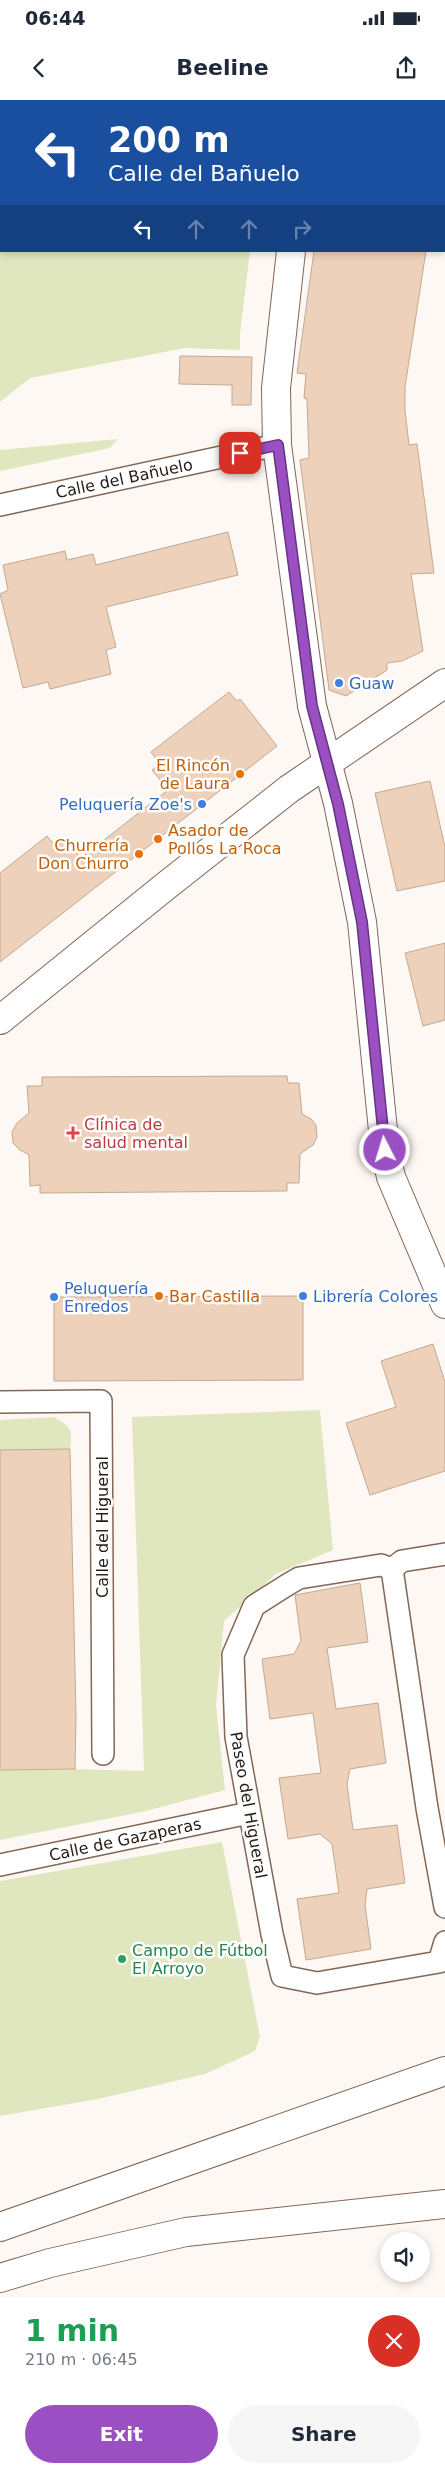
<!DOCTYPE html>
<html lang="en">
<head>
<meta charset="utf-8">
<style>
  body { margin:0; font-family:"DejaVu Sans",sans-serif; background:#f6f6f7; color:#1f2937; height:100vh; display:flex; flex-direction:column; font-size:19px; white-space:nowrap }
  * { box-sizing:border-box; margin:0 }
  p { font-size:16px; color:#747a83 }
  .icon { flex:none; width:28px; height:28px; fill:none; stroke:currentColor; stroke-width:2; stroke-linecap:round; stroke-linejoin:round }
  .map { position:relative; height:2198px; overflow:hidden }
  .drawer { display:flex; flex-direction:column; background:#fff; flex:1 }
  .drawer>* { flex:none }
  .hud { position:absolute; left:0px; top:0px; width:445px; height:152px; box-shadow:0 2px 8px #0003; background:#1a4fa0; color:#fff; overflow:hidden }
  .buttons { position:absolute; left:380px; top:2132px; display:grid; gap:10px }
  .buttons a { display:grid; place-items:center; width:50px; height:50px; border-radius:50%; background:#fff; box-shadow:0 2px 8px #0003; font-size:25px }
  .pin { position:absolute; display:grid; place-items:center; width:42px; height:42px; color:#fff; margin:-21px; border-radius:10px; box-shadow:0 2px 8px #0006 }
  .me { position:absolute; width:55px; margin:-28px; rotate:355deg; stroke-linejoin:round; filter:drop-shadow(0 0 4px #0008) }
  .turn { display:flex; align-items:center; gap:18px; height:105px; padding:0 25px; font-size:22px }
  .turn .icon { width:65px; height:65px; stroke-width:2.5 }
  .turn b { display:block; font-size:35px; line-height:42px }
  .lanes { display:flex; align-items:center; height:48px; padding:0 25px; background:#0003; justify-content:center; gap:25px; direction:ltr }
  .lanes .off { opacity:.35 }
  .round { display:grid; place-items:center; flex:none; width:52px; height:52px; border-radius:26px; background:#f6f6f7 }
  .head { display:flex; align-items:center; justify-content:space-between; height:85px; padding:0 25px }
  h1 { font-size:30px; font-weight:700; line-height:38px; color:#1e9e55 }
  .primary-button { display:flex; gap:10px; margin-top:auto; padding:10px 25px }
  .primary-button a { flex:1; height:58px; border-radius:30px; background:#9a50c3; color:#fff; font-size:20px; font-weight:700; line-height:58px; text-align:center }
  .primary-button a+a { background:#f6f6f7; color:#1f2937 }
  .status { display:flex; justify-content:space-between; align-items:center; height:35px; padding:0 25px; background:#fff; direction:ltr }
  .status svg { height:14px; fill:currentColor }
  header { display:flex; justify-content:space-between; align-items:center; height:65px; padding:0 25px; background:#fff; font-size:22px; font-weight:700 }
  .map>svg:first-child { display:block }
  .green { fill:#e0e6be }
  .building { fill:#edd1ba; stroke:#c3a992 }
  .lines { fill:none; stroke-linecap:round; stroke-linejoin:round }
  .street-casing { stroke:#826755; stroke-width:24 }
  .secondary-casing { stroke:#826755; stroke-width:30 }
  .highway-casing { stroke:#826755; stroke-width:30 }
  .street { stroke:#fff; stroke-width:21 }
  .secondary { stroke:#fff; stroke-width:28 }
  .highway { stroke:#fff; stroke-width:28 }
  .route-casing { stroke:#64347f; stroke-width:12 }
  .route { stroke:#9a50c3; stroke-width:9 }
  .shop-dot { fill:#3f7fe0; stroke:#fff; stroke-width:2 }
  .food-dot { fill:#e8710a; stroke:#fff; stroke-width:2 }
  .health-dot { fill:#e0444e; stroke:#fff; stroke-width:2 }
  .leisure-dot { fill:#2e9e5b; stroke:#fff; stroke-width:2 }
  .labels { text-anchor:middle; stroke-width:5; stroke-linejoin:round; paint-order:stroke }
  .street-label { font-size:16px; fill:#251a12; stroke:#fff }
  .shop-label { font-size:16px; fill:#366cbe; stroke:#fff; text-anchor:start }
  .food-label { font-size:16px; fill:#c56008; stroke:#fff; text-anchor:end }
  .health-label { font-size:16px; fill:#be3a42; stroke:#fff; text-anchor:start }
  .leisure-label { font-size:16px; fill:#27864d; stroke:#fff; text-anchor:start }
</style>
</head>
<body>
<div class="status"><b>06:44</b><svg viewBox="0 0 49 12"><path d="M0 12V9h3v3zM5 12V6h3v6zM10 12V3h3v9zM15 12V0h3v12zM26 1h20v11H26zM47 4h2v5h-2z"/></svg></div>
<header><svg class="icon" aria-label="back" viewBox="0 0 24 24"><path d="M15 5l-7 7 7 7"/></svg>Beeline<svg class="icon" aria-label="share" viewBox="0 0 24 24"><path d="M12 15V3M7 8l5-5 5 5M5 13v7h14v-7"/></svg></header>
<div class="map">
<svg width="445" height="2198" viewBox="0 0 445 2198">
  <rect width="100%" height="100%" fill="#fef8f4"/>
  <path class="green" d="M0,97L1,151H250L240,234V250L185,248L30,278L0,302Z
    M118,339L110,348L0,371V350Z
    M320,1310L333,1450L276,1474L224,1521L216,1606L225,1690L146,1711L0,1740V1670L75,1669L144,1671L132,1317Z
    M54,1317C71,1327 73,1329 70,1349L0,1350V1320Z
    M222,1742L260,1937L255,1951L205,1974L98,1999L0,2016V1781Z"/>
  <path class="building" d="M314,151H426L405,287V310L409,345L417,344L434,473L411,474L423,551L402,561L387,563V570L346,596L329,590L300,360L309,358L307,299L304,298L306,274L297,273Z
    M180,256L252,257L251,305H232V285L179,284Z
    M228,432L238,475L106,507L116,547L106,550L111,574L50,589L48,582L23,588L0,494L8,490L3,465L65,451L67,460L93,454L96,465Z
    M229,592L237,601L240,599L277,646L0,862V773L47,736L56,747L66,739L81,758L168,690L152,670L160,664L151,652Z
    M430,681L445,747V781L397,791L375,693Z
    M445,843V920L423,926L405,853Z
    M287,976L288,983H299L302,1014L311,1019L316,1025L317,1037L313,1045L300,1054L299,1083H287V1091L40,1093V1085L30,1086L29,1055L20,1050L13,1043L12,1032L17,1023L29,1013L27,986H42V977Z
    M303,1196V1280L54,1281V1197Z
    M433,1244L445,1282V1371L370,1395L346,1323L396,1307L381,1261Z
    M70,1349L76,1616L75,1669L0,1670V1350Z
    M360,1483L368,1542L327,1548L336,1609L378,1603L386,1663L350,1669L347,1684L353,1730L397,1725L405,1783L367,1789L365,1805L371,1849L306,1860L297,1799L339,1793L332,1744L320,1734L288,1739L279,1678L321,1673L313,1613L270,1619L262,1559L294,1554L301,1541L295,1495Z"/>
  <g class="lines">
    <g class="street-casing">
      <path id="street" d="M0,405L277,345
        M0,1302L101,1301L103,1654
        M392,1469L402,1461L445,1454
        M0,1765L249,1713
        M445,1807L427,1708L392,1469L381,1465L299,1478L287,1485L254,1506L233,1555L236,1637L272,1834L282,1876L317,1883L439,1862L445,1842"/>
    </g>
    <g class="secondary-casing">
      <path id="secondary" d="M312,1V0
        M291,151L276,288L277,345L312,606L338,703L362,822L385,1050L391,1077L445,1204
        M0,920L167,785L289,689L445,583"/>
    </g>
    <g class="highway-casing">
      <path id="highway" d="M0,2127L445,1971
        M0,2178L50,2163L186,2132L445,2104"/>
    </g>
    <use href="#street" class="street"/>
    <use href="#secondary" class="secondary"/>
    <use href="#highway" class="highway"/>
  </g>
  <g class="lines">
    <g class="route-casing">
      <path id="route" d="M240,353L278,345L312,606L338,704L362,822L385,1050"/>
    </g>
    <use href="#route" class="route"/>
  </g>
  <g class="shop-dot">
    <circle cx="339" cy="583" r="5"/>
    <circle cx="202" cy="704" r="5"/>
    <circle cx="303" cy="1196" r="5"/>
    <circle cx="54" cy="1197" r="5"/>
  </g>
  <g class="food-dot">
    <circle cx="240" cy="674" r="5"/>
    <circle cx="158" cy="739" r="5"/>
    <circle cx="139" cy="754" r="5"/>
    <circle cx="159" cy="1196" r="5"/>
  </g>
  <path class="health-dot" d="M70.5 1025.5h5v5h5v5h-5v5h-5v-5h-5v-5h5z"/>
  <circle class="leisure-dot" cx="122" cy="1859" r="5"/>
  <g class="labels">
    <g class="street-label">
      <text transform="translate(124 378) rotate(-12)" y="6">Calle del Bañuelo</text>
      <text transform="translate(102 1427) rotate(-90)" y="6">Calle del Higueral</text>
      <text transform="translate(249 1705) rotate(80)" y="6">Paseo del Higueral</text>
      <text transform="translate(125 1739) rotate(-12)" y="6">Calle de Gazaperas</text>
    </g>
    <g class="shop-label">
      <text x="349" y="589">Guaw</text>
      <text x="192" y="710" text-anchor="end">Peluquería Zoe's</text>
      <text x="64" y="1194">Peluquería<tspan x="64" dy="18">Enredos</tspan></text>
      <text x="313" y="1202">Librería Colores</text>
    </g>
    <g class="food-label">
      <text x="230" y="671">El Rincón<tspan x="230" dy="18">de Laura</tspan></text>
      <text x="168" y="736" text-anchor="start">Asador de<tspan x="168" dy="18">Pollos La Roca</tspan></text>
      <text x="129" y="751">Churrería<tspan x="129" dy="18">Don Churro</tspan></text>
      <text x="169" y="1202" text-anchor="start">Bar Castilla</text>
    </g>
    <g class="health-label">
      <text x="84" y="1030">Clínica de<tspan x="84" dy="18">salud mental</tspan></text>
    </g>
    <g class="leisure-label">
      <text x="132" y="1856">Campo de Fútbol<tspan x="132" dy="18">El Arroyo</tspan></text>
    </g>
  </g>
</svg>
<div class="buttons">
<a><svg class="icon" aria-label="sound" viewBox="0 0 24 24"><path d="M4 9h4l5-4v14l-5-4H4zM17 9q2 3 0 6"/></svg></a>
</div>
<div class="pin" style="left:240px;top:353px;background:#d93025"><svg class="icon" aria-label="arrive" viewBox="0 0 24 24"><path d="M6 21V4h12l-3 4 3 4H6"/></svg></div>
<svg class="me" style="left:385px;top:1050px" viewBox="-20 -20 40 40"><circle r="17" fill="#9a50c3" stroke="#fff" stroke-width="3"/><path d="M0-11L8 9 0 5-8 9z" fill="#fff"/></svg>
<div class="hud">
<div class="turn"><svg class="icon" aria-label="left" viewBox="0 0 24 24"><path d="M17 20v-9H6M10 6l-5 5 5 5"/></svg><div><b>200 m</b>Calle del Bañuelo</div></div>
<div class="lanes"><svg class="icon" aria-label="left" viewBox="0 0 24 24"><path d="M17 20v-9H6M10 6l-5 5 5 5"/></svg><svg class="icon off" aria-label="ahead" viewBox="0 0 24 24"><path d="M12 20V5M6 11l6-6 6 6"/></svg><svg class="icon off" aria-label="ahead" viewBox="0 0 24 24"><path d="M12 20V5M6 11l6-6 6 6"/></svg><svg class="icon off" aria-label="right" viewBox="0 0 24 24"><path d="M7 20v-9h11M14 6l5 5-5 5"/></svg></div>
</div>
</div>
<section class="drawer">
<div class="head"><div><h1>1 min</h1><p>210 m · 06:45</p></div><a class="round" style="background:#d93025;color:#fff"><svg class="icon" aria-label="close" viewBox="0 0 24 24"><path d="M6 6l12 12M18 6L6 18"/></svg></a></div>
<div class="primary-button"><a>Exit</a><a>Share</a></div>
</section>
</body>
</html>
